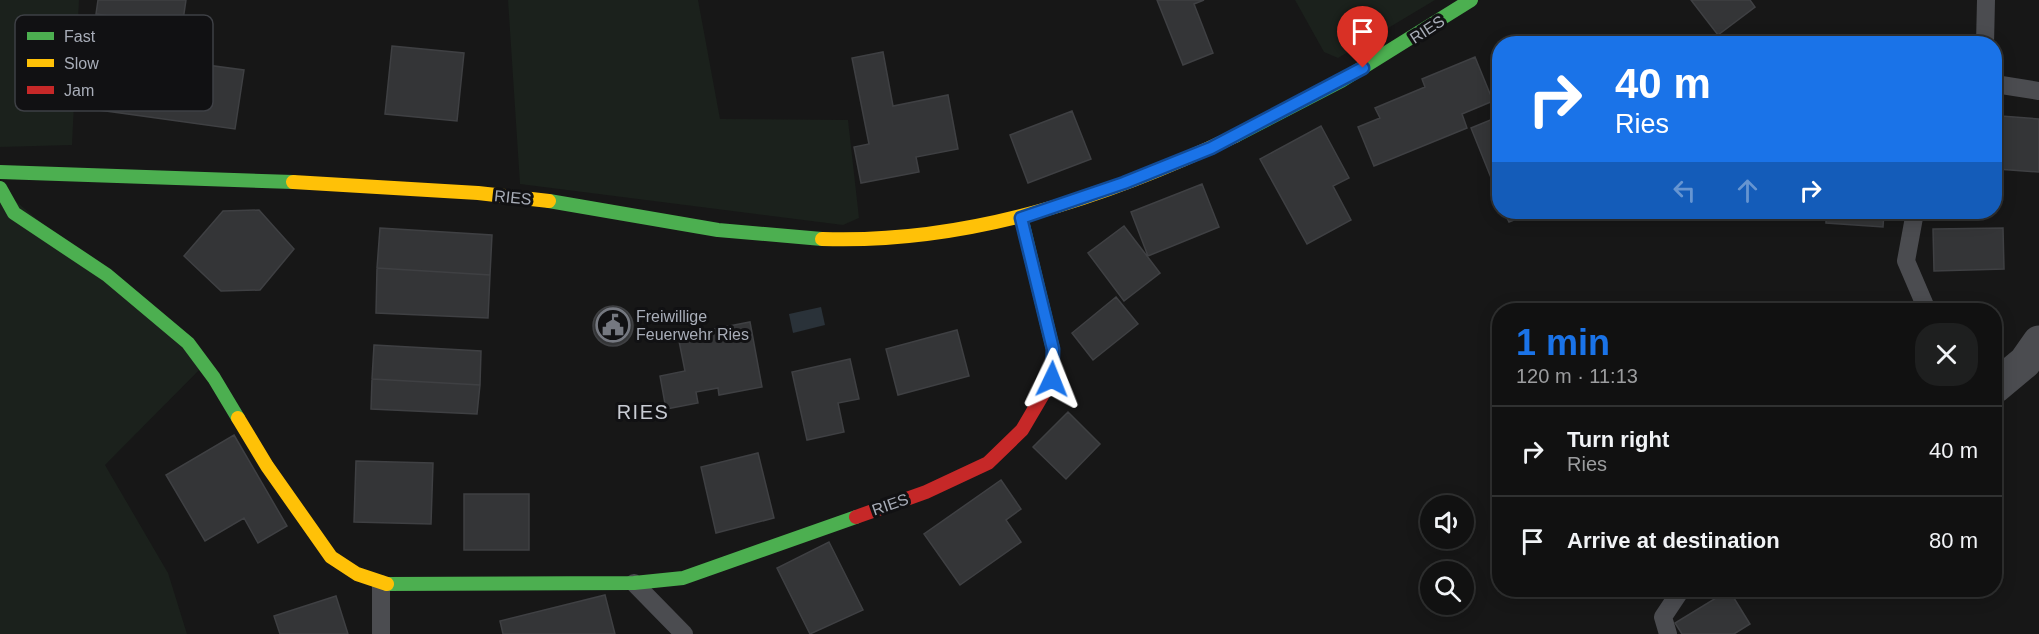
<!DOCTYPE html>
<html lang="en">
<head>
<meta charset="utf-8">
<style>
  body { margin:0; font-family:Arial,sans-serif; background:#1e1f1f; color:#f1f3f6; height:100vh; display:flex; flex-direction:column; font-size:22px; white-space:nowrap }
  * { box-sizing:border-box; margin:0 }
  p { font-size:20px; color:#9c9d9f }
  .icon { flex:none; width:33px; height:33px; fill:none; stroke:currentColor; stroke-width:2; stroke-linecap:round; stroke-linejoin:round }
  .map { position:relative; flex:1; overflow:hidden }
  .side { position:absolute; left:1492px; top:303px; width:510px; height:294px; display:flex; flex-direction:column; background:#111; border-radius:24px; box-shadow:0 3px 15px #0003,0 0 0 2px #303131 }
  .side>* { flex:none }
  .guide { position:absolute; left:1492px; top:36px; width:510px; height:183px; border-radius:24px; box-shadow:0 3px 15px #0003,0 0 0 2px #303131; background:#1a73e8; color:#fff; overflow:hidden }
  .buttons { position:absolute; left:1420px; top:495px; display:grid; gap:12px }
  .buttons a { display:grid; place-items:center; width:54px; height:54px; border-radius:50%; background:#111; box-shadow:0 3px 15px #0003,0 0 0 2px #303131; font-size:30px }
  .pin { position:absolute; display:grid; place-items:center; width:51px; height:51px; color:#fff; margin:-62px -26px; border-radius:50% 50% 50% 0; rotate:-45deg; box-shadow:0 0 6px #0007 }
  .pin .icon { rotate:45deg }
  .me { position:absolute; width:66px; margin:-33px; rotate:2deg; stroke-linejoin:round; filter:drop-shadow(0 0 4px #0008) }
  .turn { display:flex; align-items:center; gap:21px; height:126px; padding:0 24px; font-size:27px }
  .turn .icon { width:78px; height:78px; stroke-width:2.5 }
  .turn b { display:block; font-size:42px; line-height:51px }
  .lanes { display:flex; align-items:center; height:57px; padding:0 24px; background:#0003; justify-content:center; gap:30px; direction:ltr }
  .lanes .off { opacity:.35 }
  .round { display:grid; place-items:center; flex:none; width:63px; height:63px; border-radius:24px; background:#1e1f1f }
  .summary { display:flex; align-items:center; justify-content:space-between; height:102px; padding:0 24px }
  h1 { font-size:36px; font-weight:600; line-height:45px; color:#1a73e8 }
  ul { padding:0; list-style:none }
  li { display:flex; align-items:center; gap:18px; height:90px; padding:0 24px; border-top:2px solid #303131 }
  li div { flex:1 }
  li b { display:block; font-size:22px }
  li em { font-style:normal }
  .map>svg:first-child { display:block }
  .green { fill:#1b211c }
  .water { fill:#2a3239 }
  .building { fill:#343537; stroke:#3f4043; stroke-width:1.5 }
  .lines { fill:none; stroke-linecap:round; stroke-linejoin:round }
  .lane { stroke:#4b4c50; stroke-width:18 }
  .street { stroke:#4b4c50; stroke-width:33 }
  .fast { stroke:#4caf50; stroke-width:14 }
  .slow { stroke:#ffc107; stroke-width:14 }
  .jam { stroke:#c62828; stroke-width:14 }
  .route-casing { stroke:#114b97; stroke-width:15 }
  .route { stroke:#1a73e8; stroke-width:10 }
  .labels { text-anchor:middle; stroke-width:6; stroke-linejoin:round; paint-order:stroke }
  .street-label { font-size:16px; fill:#a8adb8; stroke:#111113 }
  .poi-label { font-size:16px; fill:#a8adb8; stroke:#111113; text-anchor:start }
  .quarter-label { font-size:20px; letter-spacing:1.5px; fill:#c9ccd4; stroke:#111113 }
  .key { fill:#111113; stroke:#3e4045; stroke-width:1.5 }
  .key-label { font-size:16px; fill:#a8adb8 }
</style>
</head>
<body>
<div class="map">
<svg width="2039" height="634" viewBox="0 0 2039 634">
  <rect width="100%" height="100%" fill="#171717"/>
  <path class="green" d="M0,0H79L72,145L0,147Z
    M508,0H698L720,119L848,120L859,218L843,225L520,184Z
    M1295,0H1435L1338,58L1324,52Z
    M0,188L207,362L105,465L168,573L187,634H0Z"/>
  <path class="water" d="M821,307L825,325L793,333L789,314Z"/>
  <path class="building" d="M98,0H186L177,61L244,70L235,129L92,109L101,50L134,55L138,20L96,14Z
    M1157,0H1204L1194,4L1213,53L1183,65Z
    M1691,0H1750L1755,7L1718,35Z
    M392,46L464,53L457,121L385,114Z
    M883,52L893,106L948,95L958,149L916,157L919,172L861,183L854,147L869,144L852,58Z
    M1475,57L1493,101L1462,114L1467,128L1374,166L1358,127L1380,118L1375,108L1425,87L1422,79Z
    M1500,74V100L1491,78Z
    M1072,111L1091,159L1028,183L1010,135Z
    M1500,116V200L1471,128Z
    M2001,116L2039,119V172L1997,169Z
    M1321,126L1349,178L1333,186L1351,220L1307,244L1260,159Z
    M1202,184L1219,227L1148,256L1131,212Z
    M259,210L294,249L260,290L221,291L184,256L223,211Z
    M1504,212H1534L1509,222Z
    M1826,212H1884L1883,227L1826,223Z
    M1124,226L1160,273L1124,301L1088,253Z
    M380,228L492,235L490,275L377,268Z
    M2003,228L2004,269L1934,271L1933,229Z
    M377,268L490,275L488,318L376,313Z
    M1116,297L1138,324L1093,360L1072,333Z
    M593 326a20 20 0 1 1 40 0a20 20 0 1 1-40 0Z
    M750,322L762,387L719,395L718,388L696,392L698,403L666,409L660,376L685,371L678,336Z
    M957,330L969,376L898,395L886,349Z
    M374,345L481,351L480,385L372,379Z
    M850,359L859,399L838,403L844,432L807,440L792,372Z
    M372,379L480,385L477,414L371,409Z
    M1068,412L1100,444L1066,479L1033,447Z
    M234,435L287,526L258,543L244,518L205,541L166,475Z
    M758,453L774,518L716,533L701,467Z
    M356,461L433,463L431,524L354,522Z
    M1001,480L1021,509L1006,520L1021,542L960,585L924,534Z
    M464,494H529V550H464Z
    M829,542L863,610L810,634L777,568Z
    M1729,590L1750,624L1734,634H1682L1675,623Z
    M605,595L615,634H503L500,621Z
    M336,596L348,634H280L274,616Z"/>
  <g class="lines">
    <path class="lane" d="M1985,44L1986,0
      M1995,84L2039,91
      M1915,212L1906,261L1927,310
      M634,583L684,634
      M381,584V634
      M1668,634L1663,617L1681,590"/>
    <path class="street" d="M1995,387L2025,362L2039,342"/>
    <path class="fast" d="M1235,136L1341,81L1471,0
      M0,172L293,182
      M0,188L14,213L107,275L188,343L214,378L238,418
      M549,201L718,230L822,239
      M1021,217L1053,349V361
      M387,584L634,583L683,578L856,517"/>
    <path class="slow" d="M293,182L478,193L549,201
      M822,239C966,244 1106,198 1235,136
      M238,418L267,466L331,557L357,574L387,584"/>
    <path class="jam" d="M856,517L926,492L988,463L1022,430L1052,379L1053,361"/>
  </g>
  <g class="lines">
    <g class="route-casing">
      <path id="route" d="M1052,379L1053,349L1021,218L1124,183L1211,148L1363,68"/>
    </g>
    <use href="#route" class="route"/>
  </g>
  <defs>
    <g id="civic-ring" transform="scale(1.725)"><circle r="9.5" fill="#111113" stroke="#757880" stroke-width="1.5"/><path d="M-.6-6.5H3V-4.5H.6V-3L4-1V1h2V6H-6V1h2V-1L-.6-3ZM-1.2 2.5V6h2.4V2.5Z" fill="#757880"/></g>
  </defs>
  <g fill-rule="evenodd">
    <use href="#civic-ring" x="613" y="325"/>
  </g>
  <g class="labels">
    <g class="street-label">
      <text transform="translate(1427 29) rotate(-33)" y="6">RIES</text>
      <text transform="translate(513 197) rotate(6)" y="6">RIES</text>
      <text transform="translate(890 504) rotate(-19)" y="6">RIES</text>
    </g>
    <g class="poi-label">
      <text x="636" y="322">Freiwillige<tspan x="636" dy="18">Feuerwehr Ries</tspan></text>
    </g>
    <g class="quarter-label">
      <text x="643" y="419">RIES</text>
    </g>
  </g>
  <rect x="15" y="15" width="198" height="96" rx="9" class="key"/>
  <rect x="27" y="32" width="27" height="8" fill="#4caf50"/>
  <rect x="27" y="59" width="27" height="8" fill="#ffc107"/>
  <rect x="27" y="86" width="27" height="8" fill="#c62828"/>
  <g class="key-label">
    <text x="64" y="42">Fast</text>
    <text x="64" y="69">Slow</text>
    <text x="64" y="96">Jam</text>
  </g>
</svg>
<div class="buttons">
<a><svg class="icon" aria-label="sound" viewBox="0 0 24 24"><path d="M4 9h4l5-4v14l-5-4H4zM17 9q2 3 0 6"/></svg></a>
<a><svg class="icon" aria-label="search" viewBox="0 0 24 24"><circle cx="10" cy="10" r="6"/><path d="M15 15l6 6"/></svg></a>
</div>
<div class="pin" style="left:1363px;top:68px;background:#d93025"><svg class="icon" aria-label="arrive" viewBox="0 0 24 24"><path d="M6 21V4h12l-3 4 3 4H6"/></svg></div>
<svg class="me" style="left:1052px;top:379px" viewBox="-20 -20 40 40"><path d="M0-17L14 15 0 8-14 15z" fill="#1a73e8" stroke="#fff" stroke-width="4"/></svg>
<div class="guide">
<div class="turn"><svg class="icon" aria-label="right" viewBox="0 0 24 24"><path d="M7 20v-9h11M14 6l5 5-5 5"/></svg><div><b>40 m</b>Ries</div></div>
<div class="lanes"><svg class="icon off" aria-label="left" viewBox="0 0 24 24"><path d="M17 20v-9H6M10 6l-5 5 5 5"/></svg><svg class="icon off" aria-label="ahead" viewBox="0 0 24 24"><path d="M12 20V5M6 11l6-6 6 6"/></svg><svg class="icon" aria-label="right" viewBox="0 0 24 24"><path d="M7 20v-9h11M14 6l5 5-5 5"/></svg></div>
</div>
<section class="side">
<div class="summary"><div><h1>1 min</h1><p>120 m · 11:13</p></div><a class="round"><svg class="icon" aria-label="close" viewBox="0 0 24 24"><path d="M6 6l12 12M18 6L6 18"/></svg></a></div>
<ul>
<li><svg class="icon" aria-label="right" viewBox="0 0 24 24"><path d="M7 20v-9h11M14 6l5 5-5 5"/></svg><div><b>Turn right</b><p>Ries</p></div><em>40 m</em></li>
<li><svg class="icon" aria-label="arrive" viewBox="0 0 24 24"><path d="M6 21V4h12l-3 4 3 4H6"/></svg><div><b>Arrive at destination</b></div><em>80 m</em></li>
</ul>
</section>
</div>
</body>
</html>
